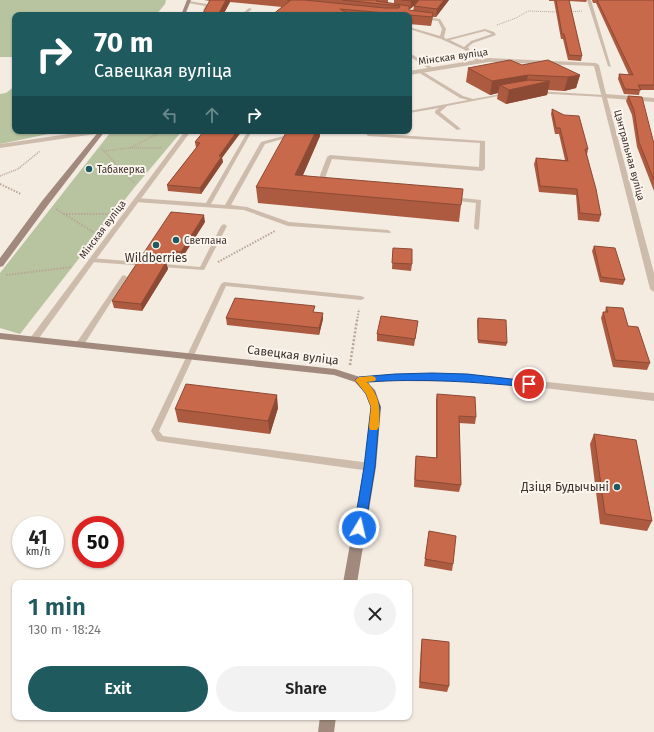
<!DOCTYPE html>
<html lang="en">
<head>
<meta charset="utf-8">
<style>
  body { margin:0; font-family:"Fira Sans",sans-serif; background:#f2f2f2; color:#222; height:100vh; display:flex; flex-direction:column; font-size:15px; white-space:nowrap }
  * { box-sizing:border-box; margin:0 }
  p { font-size:13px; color:#767676 }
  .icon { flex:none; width:22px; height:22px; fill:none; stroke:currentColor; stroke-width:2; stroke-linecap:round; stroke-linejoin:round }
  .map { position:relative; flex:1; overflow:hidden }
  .sheet { position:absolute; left:12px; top:580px; width:400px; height:140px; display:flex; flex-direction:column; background:#fff; border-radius:8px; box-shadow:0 1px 3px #0004 }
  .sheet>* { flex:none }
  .banner { position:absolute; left:12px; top:12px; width:400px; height:122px; border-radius:8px; box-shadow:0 1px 3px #0004; background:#1f5a5e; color:#fff; overflow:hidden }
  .speed { position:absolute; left:12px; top:516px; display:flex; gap:8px; font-size:20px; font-weight:700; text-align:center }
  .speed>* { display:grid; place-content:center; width:52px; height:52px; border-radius:50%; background:#fff; box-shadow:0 1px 3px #0004; line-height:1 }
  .speed small { font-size:10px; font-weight:400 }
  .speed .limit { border:6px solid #d22; background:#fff; color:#111 }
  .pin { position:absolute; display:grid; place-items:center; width:34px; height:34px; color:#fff; margin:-17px; border:2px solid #fff; border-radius:50%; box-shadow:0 1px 4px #0007 }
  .me { position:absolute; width:44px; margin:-22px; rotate:9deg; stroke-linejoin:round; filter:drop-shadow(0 0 3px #0008) }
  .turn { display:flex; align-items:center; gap:14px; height:84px; padding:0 16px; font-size:18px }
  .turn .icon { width:52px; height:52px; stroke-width:2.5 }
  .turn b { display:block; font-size:28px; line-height:34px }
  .lanes { display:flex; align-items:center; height:38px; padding:0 16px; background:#0003; justify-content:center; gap:20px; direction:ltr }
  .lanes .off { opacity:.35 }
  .round { display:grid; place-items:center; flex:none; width:42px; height:42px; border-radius:21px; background:#f2f2f2 }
  .overview { display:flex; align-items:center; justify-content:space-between; height:68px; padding:0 16px }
  h1 { font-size:24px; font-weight:600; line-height:30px; color:#1f5a5e }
  .primary-button { display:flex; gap:8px; margin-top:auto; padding:8px 16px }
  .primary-button a { flex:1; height:46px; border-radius:24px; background:#1f5a5e; color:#fff; font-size:16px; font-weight:600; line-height:46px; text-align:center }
  .primary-button a+a { background:#f2f2f2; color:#222 }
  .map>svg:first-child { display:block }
  .green { fill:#b8c4a0 }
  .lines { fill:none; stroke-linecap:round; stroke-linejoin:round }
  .path-far3 { stroke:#b9a596; stroke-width:1; stroke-dasharray:1 1; stroke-linecap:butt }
  .path-far2 { stroke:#b9a596; stroke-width:1.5; stroke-dasharray:1 1; stroke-linecap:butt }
  .path-far1 { stroke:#b9a596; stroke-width:2; stroke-dasharray:1.5 1.5; stroke-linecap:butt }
  .path { stroke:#b9a596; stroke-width:2.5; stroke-dasharray:2 2; stroke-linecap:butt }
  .lane { fill:#cdbbac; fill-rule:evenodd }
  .street { fill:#cdbbac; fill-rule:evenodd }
  .secondary { fill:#a18a7d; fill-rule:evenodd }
  .wall { fill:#ac5a40; fill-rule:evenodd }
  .shaded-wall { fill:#8c4a34 }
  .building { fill:#c8694b; stroke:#8c4a34 }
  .route { fill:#1a73e8; stroke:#114b97 }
  .slow { fill:#f59e0b }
  .poi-dot { fill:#1f5a5e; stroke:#fbf5ee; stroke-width:1.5 }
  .labels { text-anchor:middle; stroke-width:4; stroke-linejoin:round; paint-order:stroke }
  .far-street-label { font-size:10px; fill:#3b302b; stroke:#fbf5ee }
  .far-poi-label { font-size:10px; fill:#3b302b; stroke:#fbf5ee; text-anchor:start }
  .poi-label { font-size:12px; fill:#3b302b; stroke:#fbf5ee }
  .street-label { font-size:12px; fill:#3b302b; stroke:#fbf5ee }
</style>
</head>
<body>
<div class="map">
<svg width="654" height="732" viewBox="0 0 654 732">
  <rect width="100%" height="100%" fill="#f4ebe1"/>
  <path class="green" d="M0,0H166L165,4L156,15H15V57H0Z
    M15,86V131H63L0,144V94L6,93Z
    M120,131H182L134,188L20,334L0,328V273L110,133Z"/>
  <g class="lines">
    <path class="path-far3" d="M569,12L582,11
      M222,13L233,14
      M497,25L516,18L528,11L558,12"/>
    <path class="path-far2" d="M130,148L163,131
      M102,149L135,184
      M104,151L129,148H162
      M0,176L18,169L40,151"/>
    <path class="path-far1" d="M0,184L21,194
      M56,209L98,235
      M63,214H112
      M218,262L275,231
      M6,275L72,267
      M357,321L359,309"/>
    <path class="path" d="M350,365L357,320"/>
    <path class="lane" d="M358,0H371L395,3L393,4Z
      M587,0H591L611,67L608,66Z
      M189,1L207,4L209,5L205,11L203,10L205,6L188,3Z
      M249,8L252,9L245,15H241Z
      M409,15L440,19L446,29L444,37L446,39L485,29L494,32L496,35L473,43L468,47L471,53L480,61L478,62L468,55L465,50L441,39L409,29V27L440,36L442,29L438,21L409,17ZM485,31L492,34L471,41L464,47L450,40Z
      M409,53H410L434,69L431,70L409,56Z
      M418,70H420L463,96L473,99L507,93L509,94L447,106L440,112L461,129L457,130L435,113V111L439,108L409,113V111L468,100L460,98L418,72Z
      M536,91L604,95L606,96L604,97L534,93V91Z
      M248,131H252L211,204L225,205L261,142L302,131H310L265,144L231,205L247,207L289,222L388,230L391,232L390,233L288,226L244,210L136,202L133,200L136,198L206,203Z
      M363,131H368L369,133L485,141V169L482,171L332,159L322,186L317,187L316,186L327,157L330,155L479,167L480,143L368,136Z
      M452,197L481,200L479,229L477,230L474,228L476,203L450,200L449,199Z
      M224,224L227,226L204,270L91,262L88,260L91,258L200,267L221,226Z
      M124,275L127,277L83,346H77L76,344L77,342L122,276Z
      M224,282L361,296L365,298L361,300L226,286L159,431L163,436L370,463L373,464L375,467L373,470L370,471L157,441L151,431L221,284Z"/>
    <path class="street" d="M489,58L596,63L599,65L606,94L654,98V102L607,98L654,273V292L650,289L594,66L489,62L409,75V71Z
      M89,131H105L102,133L0,148V144Z
      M185,131H191L94,262L37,341H31L29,339L31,337Z
      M396,374C483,374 568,384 654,393V401L544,388L470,382L396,381L359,383L354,380L359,377Z"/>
    <path class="secondary" d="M187,0H191L185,15H181Z
      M99,131H105L48,205L3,266L0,267V258L42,201Z
      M0,333L335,369L363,378L375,390L381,407L376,467L357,583H343L364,467L371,407L366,394L355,382L334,375L0,339Z
      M320,717H336L334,732H318Z"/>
  </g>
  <path class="wall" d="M204,0H393H388V3L394,4V0H449L436,17H433L431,26L409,24V15H272L282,7L230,2L223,15H202L210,1ZM414,6L413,11L409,10V9H410Z
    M549,0H587L586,2L569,1L582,56L581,61L568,60L563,39H561L554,1H549Z
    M592,0H654V90H640L639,95L624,94L618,79L619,74L629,75L596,3H593Z
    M522,65L580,75L576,88L564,91L548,90L547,95L506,104L497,99L498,93L490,95L466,82L468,68Z
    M628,96L654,144V191L637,147L632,115L626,101Z
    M552,109L588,149L587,155L601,215L599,222L578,220L576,195L539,192L534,164L536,158L565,160L559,134H555L551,114Z
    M204,131L222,158L223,162L201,194L168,191L167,185L196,148L195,142Z
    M316,131H320V136L303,175L461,205L459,222L258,203L256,187Z
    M205,222L182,258L174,257L171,263H166L168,269L142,311L114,308L112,301L144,261L143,254Z
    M594,246L625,280L623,285L600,282L592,251Z
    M393,248L412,264L411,271L392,269Z
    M606,307L628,326L650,363L647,370L613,367L601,318L603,312H605Z
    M315,312L323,319L319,335L227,325L226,318Z
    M478,318L507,343L506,346L478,343L477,321Z
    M417,328L414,346L377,341V334Z
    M437,394L476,417L475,424L459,423L461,485L459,492L414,487L415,463L416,456L436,458V401Z
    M278,408L270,434L178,422L175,409Z
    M594,434L652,521L647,531L600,524L590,444Z
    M429,531L453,564L452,571L424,566Z
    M422,639L449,686L447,692L419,688L421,645Z"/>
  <path class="shaded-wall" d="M226,0H230V2L223,15H218Z
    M412,0H420L410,9L411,1Z
    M444,0H449L436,17L437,9Z
    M528,75L526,86L550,81L547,95L506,104L509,90L500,85L498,93L490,95L492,81Z
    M580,75L576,88L564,91L568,77Z
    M237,131H242L222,158L223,162L201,194L200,188L219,156Z
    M316,131H320V136L296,191L295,175Z
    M204,215L205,222L182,258L181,252Z
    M173,251L174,257L171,263L170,256Z
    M166,262L168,269L142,311L141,304Z
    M323,313V319L319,335V328Z
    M277,395L278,408L270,434L268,421Z"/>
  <path class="building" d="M210,0H226L218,15H202Z
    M287,0H304L385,8H399L400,6L343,0H377L376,1L409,6V10L433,13L432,17L340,9L350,15H272L291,0Z
    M401,0H412L411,1Z
    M419,0H444L437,9L414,6Z
    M556,0H569L582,56L569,55L564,34H562Z
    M597,0H654V85H638L641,90L625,89L619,74L633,75Z
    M510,60L522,65L548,60L580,75L568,77L528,75L492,81L468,68Z
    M529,80L550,81L509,90L500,85Z
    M628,96L642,97L654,144V180L639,142L634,110Z
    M552,109L564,115L579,116L588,149H585L596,189L601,215L580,213L577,189L540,186L536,158L568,161L560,128H556Z
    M204,131H237L219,156H222L200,188L167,185L200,143L195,142Z
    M287,131H316L295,175L463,189L461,205L256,187Z
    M171,212L204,215L181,252L173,251L170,256L143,254Z
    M594,246L615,248L625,280L601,277Z
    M393,248L412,249V264L392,263Z
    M139,260L166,262L141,304L112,301Z
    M235,298L315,306L313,312L323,313L319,328L226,318Z
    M606,307L623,308L628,326L638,327L650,363L615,360L603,312H608Z
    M381,316L418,321L415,339L377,334Z
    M478,318L506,320L507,343L478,340Z
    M186,384L277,395L268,421L175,409Z
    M437,394L475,397L476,417L459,416L461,485L415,480L416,456L437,458Z
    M594,434L636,440L652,521L605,514Z
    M429,531L456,536L453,564L425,559Z
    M422,639L449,642V686L420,682Z"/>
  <path class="route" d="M432,373L467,374L529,381L534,384L529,387C475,382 422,378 367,382L375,393L380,407L375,467L365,528L363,532L359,533L355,532L354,528L364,467L371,407L366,394L355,380L359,377L395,374Z"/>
  <path class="slow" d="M372,376L375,377L376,379L375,381L367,382C381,398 380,408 379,427L377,430H370L369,427L371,407L366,394L355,380L359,377Z"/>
  <g class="poi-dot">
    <circle cx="89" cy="169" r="4"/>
    <circle cx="176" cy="240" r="4"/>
    <circle cx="156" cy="245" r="4"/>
    <circle cx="617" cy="487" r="4"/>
  </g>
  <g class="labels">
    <g class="far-street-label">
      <text transform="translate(453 56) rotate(-8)" y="4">Мінская вуліца</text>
      <text transform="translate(630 155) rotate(75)" y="4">Цэнтральная вуліца</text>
      <text transform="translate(102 229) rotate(-53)" y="4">Мінская вуліца</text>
    </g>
    <g class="far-poi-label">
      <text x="97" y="173">Табакерка</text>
      <text x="184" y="244">Светлана</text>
    </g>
    <g class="poi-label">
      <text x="156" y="262">Wildberries</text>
      <text x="609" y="491" text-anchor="end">Дзіця Будычыні</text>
    </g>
    <g class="street-label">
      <text transform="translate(293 355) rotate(7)" y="4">Савецкая вуліца</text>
    </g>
  </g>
</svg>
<div class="speed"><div>41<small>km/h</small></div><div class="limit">50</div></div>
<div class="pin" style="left:529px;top:384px;background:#d93025"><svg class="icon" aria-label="arrive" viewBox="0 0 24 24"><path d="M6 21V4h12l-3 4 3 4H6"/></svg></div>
<svg class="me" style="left:359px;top:528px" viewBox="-20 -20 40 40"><circle r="17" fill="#1a73e8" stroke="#fff" stroke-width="3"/><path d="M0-11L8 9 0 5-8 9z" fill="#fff"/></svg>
<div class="banner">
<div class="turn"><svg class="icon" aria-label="right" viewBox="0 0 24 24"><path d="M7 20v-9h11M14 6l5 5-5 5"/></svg><div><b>70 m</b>Савецкая вуліца</div></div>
<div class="lanes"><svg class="icon off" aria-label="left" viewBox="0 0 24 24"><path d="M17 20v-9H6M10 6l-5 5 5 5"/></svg><svg class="icon off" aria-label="ahead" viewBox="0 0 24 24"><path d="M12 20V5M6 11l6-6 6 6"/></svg><svg class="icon" aria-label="right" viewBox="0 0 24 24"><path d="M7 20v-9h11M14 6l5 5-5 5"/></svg></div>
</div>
<section class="sheet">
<div class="overview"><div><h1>1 min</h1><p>130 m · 18:24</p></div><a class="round"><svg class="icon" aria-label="close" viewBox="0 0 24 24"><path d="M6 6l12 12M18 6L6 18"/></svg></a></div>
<div class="primary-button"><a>Exit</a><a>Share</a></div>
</section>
</div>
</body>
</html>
